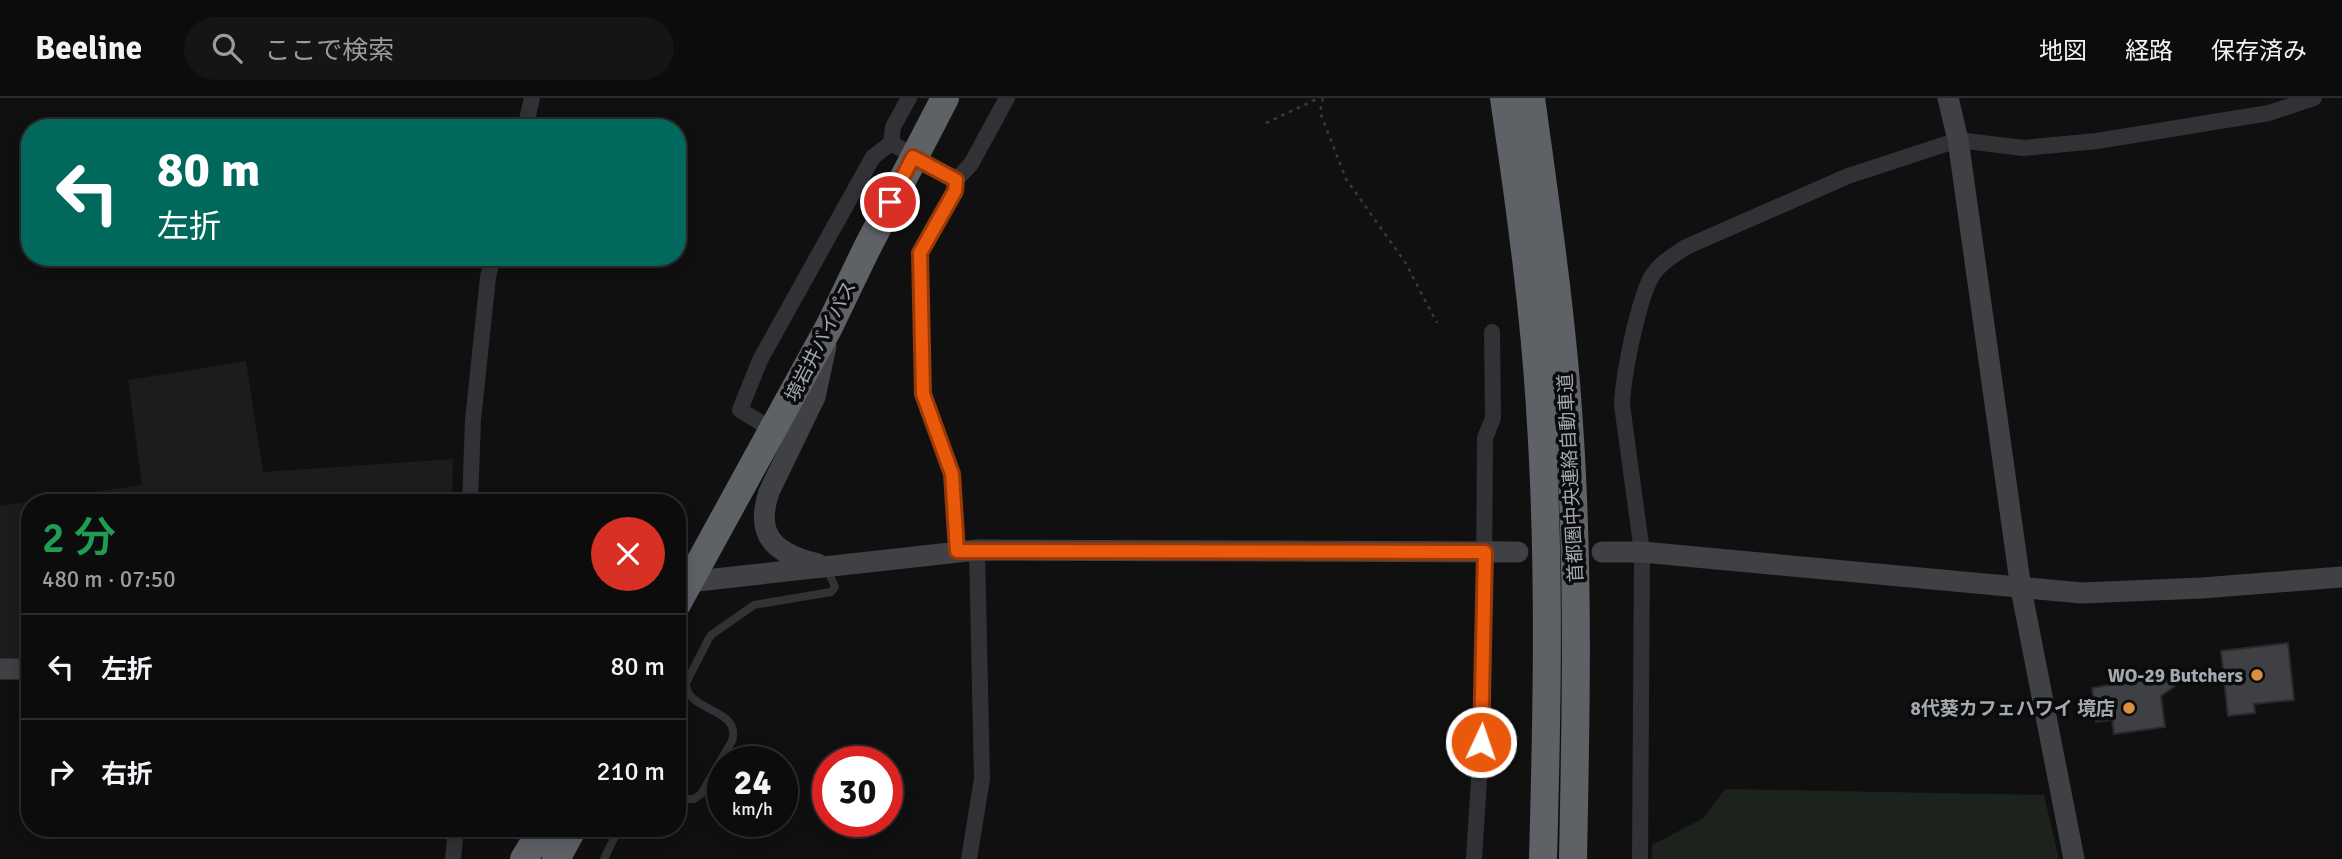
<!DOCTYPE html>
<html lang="ja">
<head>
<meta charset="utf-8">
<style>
  body { margin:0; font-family:Signika,"Noto Sans JP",sans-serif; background:#151516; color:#f1f3f6; height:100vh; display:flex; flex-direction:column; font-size:26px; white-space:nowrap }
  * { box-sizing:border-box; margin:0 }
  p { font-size:23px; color:#9a9b9d }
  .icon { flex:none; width:38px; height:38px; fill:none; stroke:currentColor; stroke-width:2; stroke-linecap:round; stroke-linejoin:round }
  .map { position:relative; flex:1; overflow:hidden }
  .sheet { position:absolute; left:21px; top:396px; width:665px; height:343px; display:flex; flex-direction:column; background:#0c0c0d; border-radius:28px; box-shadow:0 4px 18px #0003,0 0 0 2px #2c2c2e }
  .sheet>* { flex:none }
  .banner { position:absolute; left:21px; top:21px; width:665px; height:147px; border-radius:28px; box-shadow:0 4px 18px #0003,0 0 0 2px #2c2c2e; background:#00695c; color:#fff; overflow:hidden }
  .speed { position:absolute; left:707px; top:648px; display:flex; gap:14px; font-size:35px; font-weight:700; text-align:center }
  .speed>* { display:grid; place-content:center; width:91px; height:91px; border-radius:50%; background:#0c0c0d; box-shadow:0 4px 18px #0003,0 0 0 2px #2c2c2e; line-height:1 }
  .speed small { font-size:18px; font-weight:400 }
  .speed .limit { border:10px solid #d22; background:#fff; color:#111 }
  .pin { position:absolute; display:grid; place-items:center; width:60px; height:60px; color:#fff; margin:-30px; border:4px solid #fff; border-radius:50%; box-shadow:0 2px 7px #0007 }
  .me { position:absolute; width:77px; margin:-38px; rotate:3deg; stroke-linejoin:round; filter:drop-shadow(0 0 5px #0008) }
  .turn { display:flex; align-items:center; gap:24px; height:147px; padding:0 21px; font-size:32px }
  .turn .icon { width:91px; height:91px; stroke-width:2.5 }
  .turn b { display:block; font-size:49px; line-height:60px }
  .round { display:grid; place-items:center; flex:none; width:74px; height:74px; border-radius:37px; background:#151516 }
  .summary { display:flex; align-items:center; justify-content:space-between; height:119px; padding:0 21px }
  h1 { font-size:42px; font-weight:600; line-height:52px; color:#1e9e55 }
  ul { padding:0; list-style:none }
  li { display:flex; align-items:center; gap:21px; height:105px; padding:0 21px; border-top:2px solid #2c2c2e }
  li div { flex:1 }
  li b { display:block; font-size:26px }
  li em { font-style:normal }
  header { display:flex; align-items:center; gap:42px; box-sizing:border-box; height:98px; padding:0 35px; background:#0c0c0d; border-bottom:2px solid #2c2c2e }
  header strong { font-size:33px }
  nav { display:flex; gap:38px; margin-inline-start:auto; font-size:24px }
  .search { width:490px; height:63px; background:#151516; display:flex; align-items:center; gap:18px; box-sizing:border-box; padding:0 24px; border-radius:38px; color:#9a9b9d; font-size:26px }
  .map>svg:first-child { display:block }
  .built { fill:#1c1c1d }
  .green { fill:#1c231c }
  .building { fill:#3f4044; stroke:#2a2a2c; stroke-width:2 }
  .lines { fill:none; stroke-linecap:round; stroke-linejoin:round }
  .path { stroke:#37393c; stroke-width:2.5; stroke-dasharray:3.5 5; stroke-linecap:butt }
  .lane { stroke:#313235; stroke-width:8 }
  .street { stroke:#313235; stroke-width:16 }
  .secondary { stroke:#3f4145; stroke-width:21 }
  .highway { stroke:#5e6166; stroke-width:28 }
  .route-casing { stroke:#983908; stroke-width:18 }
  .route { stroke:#ea580c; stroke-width:12 }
  .poi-dot { fill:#dc8f3d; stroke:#0b0b0c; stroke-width:2.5 }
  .labels { text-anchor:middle; stroke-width:7; stroke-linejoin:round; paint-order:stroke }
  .street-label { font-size:19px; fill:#a2a8b0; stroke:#0b0b0c }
  .poi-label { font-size:19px; font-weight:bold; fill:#a2a8b0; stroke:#0b0b0c; text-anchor:end }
</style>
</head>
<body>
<header>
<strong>Beeline</strong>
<div class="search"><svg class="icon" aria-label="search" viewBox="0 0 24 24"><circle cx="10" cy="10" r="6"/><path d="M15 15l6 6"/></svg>ここで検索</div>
<nav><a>地図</a><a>経路</a><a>保存済み</a></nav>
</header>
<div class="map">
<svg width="2342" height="761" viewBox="0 0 2342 761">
  <rect width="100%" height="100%" fill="#101011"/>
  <path class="built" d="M246,263L263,374L453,361L452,404H30V560L0,562V408L142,387L128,282Z"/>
  <path class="green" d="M1725,691L2044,697L2059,761H1652V747L1704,720Z"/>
  <path class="building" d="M2288,545L2294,602L2254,606L2255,615L2228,618L2221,553Z
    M2160,568L2175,588L2161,598L2165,629L2114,636L2112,622L2096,624L2092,590L2138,582Z"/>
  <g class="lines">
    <path class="path" d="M1323,0L1320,14L1346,81L1405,164L1437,225
      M1266,25L1319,0"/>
    <path class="lane" d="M677,701H694L701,696L732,643C742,609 686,615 686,585L708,542L711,537L754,507L831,494L835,489L827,470
      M604,761L619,730"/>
    <path class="street" d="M909,0L893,29L891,45L956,82L955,93L920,155L923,296L952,376L957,453
      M525,30L532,0
      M956,82L971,66L1007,0
      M773,332L740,312L760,262L873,59L891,45
      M470,404L473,322L488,179L493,159
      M453,761L456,730
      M969,761L982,681L977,452
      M1474,761L1483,617L1485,340L1493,320L1492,234
      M1640,761L1642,454L1622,307C1623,278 1638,202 1652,178C1660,165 1674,157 1686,149L1848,78L1958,42L2023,50L2097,43L2269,15L2314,0"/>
    <path class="secondary" d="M1948,0L1958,42L2021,491L2074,761
      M1602,454H1642L2082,495L2202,490L2342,479
      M818,466C776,456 754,439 769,394L815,299L826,248
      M679,485L977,452L1518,454
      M0,571H30"/>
    <path class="highway" d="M1504,0C1520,108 1535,217 1541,326C1550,471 1547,616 1543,761
      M1531,0C1546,109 1562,217 1569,326C1579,471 1576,616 1573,761
      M677,506L829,229L867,150L945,0
      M524,761L543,730
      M556,761L573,730"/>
  </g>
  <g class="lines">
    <g class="route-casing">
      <path id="route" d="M890,104L913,59L956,82L955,93L920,155L923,296L952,376L957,453L1485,454L1481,644"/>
    </g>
    <use href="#route" class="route"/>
  </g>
  <g class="poi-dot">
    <circle cx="2257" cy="577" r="7"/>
    <circle cx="2129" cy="610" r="7"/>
  </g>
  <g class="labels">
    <g class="street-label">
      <text transform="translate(820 243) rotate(-63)" y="7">境岩井バイパス</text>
      <text transform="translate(1570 380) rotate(-93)" y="7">首都圏中央連絡自動車道</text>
    </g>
    <g class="poi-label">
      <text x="2243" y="584">WO-29 Butchers</text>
      <text x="2115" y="617">8代葵カフェハワイ 境店</text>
    </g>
  </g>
</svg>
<div class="speed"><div>24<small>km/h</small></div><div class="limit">30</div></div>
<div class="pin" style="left:890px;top:104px;background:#d93025"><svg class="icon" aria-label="arrive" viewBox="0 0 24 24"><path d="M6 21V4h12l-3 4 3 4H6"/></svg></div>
<svg class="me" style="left:1481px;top:644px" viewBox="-20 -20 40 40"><circle r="17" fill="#ea580c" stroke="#fff" stroke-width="3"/><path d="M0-11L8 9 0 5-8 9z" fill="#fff"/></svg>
<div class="banner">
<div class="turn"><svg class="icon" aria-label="left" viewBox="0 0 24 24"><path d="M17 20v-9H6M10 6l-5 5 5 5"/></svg><div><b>80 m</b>左折</div></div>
</div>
<section class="sheet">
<div class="summary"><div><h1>2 分</h1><p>480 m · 07:50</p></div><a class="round" style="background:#d93025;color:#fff"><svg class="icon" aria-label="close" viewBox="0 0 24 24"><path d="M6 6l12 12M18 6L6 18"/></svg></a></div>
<ul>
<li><svg class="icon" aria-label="left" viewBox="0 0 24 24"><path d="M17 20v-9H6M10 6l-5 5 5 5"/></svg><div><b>左折</b></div><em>80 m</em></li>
<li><svg class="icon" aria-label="right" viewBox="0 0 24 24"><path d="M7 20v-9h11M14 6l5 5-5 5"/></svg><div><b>右折</b></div><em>210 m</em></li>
</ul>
</section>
</div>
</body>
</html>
